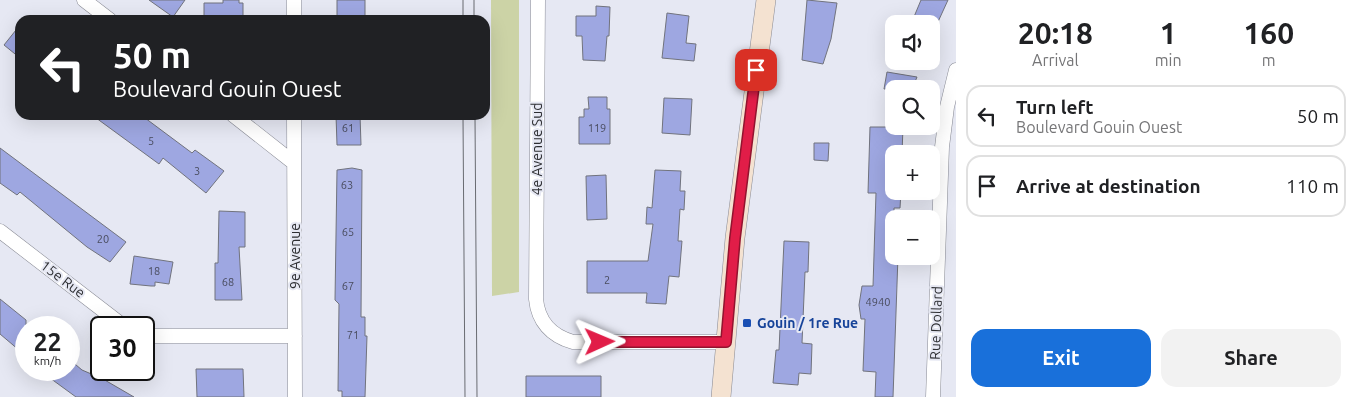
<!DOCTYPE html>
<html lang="en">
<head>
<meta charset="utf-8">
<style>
  body { margin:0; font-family:Ubuntu,sans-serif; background:#f2f2f2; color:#202124; height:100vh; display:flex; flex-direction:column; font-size:19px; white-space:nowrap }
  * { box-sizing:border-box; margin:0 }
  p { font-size:16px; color:#757577 }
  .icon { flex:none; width:28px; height:28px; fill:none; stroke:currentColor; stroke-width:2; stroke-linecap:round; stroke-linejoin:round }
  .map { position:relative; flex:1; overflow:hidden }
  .panel { display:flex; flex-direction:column; background:#fff; width:400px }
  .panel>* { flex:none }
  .top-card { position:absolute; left:15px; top:15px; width:475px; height:105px; border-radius:15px; box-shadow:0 5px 20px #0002; background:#202124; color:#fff; overflow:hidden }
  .buttons { position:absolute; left:885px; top:15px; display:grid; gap:10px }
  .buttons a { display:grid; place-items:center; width:55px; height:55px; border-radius:10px; background:#fff; box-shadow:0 5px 20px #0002; font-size:25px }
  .speed { position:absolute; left:15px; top:316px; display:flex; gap:10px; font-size:25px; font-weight:700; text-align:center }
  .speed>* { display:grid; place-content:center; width:65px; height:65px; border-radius:50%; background:#fff; box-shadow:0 5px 20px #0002; line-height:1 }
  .speed small { font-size:12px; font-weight:400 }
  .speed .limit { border:2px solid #111; border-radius:8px; background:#fff; color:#111 }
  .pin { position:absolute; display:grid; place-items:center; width:42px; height:42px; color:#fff; margin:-21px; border-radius:10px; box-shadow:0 2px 8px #0006 }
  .me { position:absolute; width:55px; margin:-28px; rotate:89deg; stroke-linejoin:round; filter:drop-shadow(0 0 4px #0008) }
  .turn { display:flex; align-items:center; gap:18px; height:105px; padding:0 15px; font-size:22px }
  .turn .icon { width:65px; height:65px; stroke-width:2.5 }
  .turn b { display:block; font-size:35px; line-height:42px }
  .eta { display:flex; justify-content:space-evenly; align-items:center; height:85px; text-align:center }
  .eta b { font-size:30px; font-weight:700; line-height:35px }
  .primary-button { display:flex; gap:10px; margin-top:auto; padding:10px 15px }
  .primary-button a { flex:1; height:58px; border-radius:15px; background:#1970da; color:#fff; font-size:20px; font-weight:700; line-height:58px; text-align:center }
  .primary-button a+a { background:#f2f2f2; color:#202124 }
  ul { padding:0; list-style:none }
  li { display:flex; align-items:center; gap:15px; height:62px; margin:0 10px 8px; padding:0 5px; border:2px solid #e0e0e0; border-radius:15px }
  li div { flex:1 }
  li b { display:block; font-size:19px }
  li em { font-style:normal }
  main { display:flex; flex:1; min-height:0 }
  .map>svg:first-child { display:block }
  .green { fill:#ccd3a6 }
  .building { fill:#9ea7e1; stroke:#71737d }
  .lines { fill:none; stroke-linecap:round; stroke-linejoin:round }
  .street-casing { stroke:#888a94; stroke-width:15 }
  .secondary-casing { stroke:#888a94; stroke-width:20 }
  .street { stroke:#fff; stroke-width:14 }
  .secondary { stroke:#f4e2d1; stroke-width:19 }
  .tram { stroke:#696b71; stroke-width:1 }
  .route-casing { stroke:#92132f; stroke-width:12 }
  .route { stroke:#e11d48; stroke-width:9 }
  .transit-dot { fill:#1a4fb4; stroke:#e6e8f3; stroke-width:2 }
  .labels { text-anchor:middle; stroke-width:4; stroke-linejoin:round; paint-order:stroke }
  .number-label { font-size:11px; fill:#494c5e }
  .street-label { font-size:14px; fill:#2d2e32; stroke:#e6e8f3 }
  .transit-label { font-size:14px; font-weight:bold; fill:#164399; stroke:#e6e8f3; text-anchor:start }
</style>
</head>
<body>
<main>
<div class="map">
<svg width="956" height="397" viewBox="0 0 956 397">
  <rect width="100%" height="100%" fill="#e6e8f3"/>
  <path class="green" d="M491,0H519V292L492,296Z"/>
  <path class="building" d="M149,0H185L173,17Z
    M223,0H239V3H243V16H204V3H223Z
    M337,0H365V20H337Z
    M807,0L837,3L831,39L823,64L802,60Z
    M921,0H948L937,24H911Z
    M596,6L610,7L609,36H607L605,61L583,60L582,36H576V16H596Z
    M667,13L689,16L686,43L696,44L694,61L662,58Z
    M20,25V58L4,45Z
    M887,72L917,77L912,89H884Z
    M588,97H607V109H610V144H579V117H584V109H589Z
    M664,98L692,99L690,135L662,133Z
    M92,115H141L192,153L195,150L224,171L206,193L163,158L159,164Z
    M336,115H360L361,145H337Z
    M870,127H903L902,154H894V191H901L900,208H894V256H898L893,397H875L876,372L863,371L865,319H861L859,305L862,286H873L876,193H868Z
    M814,143H829L828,161L814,160Z
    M0,148L126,242L110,262L87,247L20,192L17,195L0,183Z
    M352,168L362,170L361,317H365V336H367L365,397H342V391H338L339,304L335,300L337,170Z
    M655,170L681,171L680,191H685L684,210L680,209L678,241H682L679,277L669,276L666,304L646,303L647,293H587V261H648L653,224H646L647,207L652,208Z
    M606,175L607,219L587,220L586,176Z
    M219,211L245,212V247H239L242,300H215V263H218Z
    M784,241L809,242L808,272H805L802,343L812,344L811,374L799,373L798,385L773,383L776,350H779Z
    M134,256L173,262L169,284L155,282V286H151L130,284Z
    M0,299L26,320V356L0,334Z
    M69,359L82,370L103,379L134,397H76L39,370H69Z
    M196,369H243L244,397H197Z
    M526,376H601V397H526Z"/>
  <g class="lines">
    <g class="street-casing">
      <path id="street" d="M84,0L110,20
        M294,0V20
        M538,0L536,299C538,321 551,336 573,342H726
        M233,115L294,163
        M294,115L295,397
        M0,231L126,328
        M144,333L154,336H295
        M933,397L942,147L947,107L956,70"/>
    </g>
    <g class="secondary-casing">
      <path id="secondary" d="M721,397L735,238L766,0"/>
    </g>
    <use href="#street" class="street"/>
    <use href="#secondary" class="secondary"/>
    <path class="tram" d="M463,0V20
      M474,0V20
      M463,115L465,397
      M475,115L477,397"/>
  </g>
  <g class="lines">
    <g class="route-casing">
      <path id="route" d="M600,342H726L735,238L756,70"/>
    </g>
    <use href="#route" class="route"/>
  </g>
  <rect class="transit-dot" x="742" y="318" width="10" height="10" rx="2.5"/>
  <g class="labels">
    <g class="number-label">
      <text x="348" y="132">61</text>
      <text x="597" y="132">119</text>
      <text x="151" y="145">5</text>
      <text x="197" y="175">3</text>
      <text x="347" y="189">63</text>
      <text x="348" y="236">65</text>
      <text x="103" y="243">20</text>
      <text x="154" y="275">18</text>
      <text x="607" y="284">2</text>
      <text x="228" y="286">68</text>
      <text x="348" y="290">67</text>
      <text x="878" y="306">4940</text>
      <text x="353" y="339">71</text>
    </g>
    <g class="street-label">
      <text transform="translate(537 149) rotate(-90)" y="5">4e Avenue Sud</text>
      <text transform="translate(295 256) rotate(-90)" y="5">9e Avenue</text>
      <text transform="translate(63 279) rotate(37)" y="5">15e Rue</text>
      <text transform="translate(936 323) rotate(-88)" y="5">Rue Dollard</text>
    </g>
    <g class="transit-label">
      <text x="757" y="328">Gouin / 1re Rue</text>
    </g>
  </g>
</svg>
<div class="buttons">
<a><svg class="icon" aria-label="sound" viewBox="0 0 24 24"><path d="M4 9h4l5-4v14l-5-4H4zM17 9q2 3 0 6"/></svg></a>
<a><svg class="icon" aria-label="search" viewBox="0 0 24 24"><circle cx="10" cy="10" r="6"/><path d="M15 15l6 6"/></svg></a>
<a>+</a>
<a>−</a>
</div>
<div class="speed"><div>22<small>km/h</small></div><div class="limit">30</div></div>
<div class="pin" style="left:756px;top:70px;background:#d93025"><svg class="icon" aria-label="arrive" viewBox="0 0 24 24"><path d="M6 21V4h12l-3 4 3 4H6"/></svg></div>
<svg class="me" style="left:600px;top:342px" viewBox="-20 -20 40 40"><path d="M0-17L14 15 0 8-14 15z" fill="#e11d48" stroke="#fff" stroke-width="4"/></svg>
<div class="top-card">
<div class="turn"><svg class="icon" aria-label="left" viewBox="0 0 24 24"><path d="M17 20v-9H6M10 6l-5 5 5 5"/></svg><div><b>50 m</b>Boulevard Gouin Ouest</div></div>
</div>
</div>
<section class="panel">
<div class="eta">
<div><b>20:18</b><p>Arrival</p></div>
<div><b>1</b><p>min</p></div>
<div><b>160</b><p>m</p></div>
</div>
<ul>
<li><svg class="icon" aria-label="left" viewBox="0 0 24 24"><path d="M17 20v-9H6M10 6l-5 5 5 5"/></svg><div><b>Turn left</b><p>Boulevard Gouin Ouest</p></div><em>50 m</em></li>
<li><svg class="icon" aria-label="arrive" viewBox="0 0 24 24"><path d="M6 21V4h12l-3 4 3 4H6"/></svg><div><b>Arrive at destination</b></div><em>110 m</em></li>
</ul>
<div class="primary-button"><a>Exit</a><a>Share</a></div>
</section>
</main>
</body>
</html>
